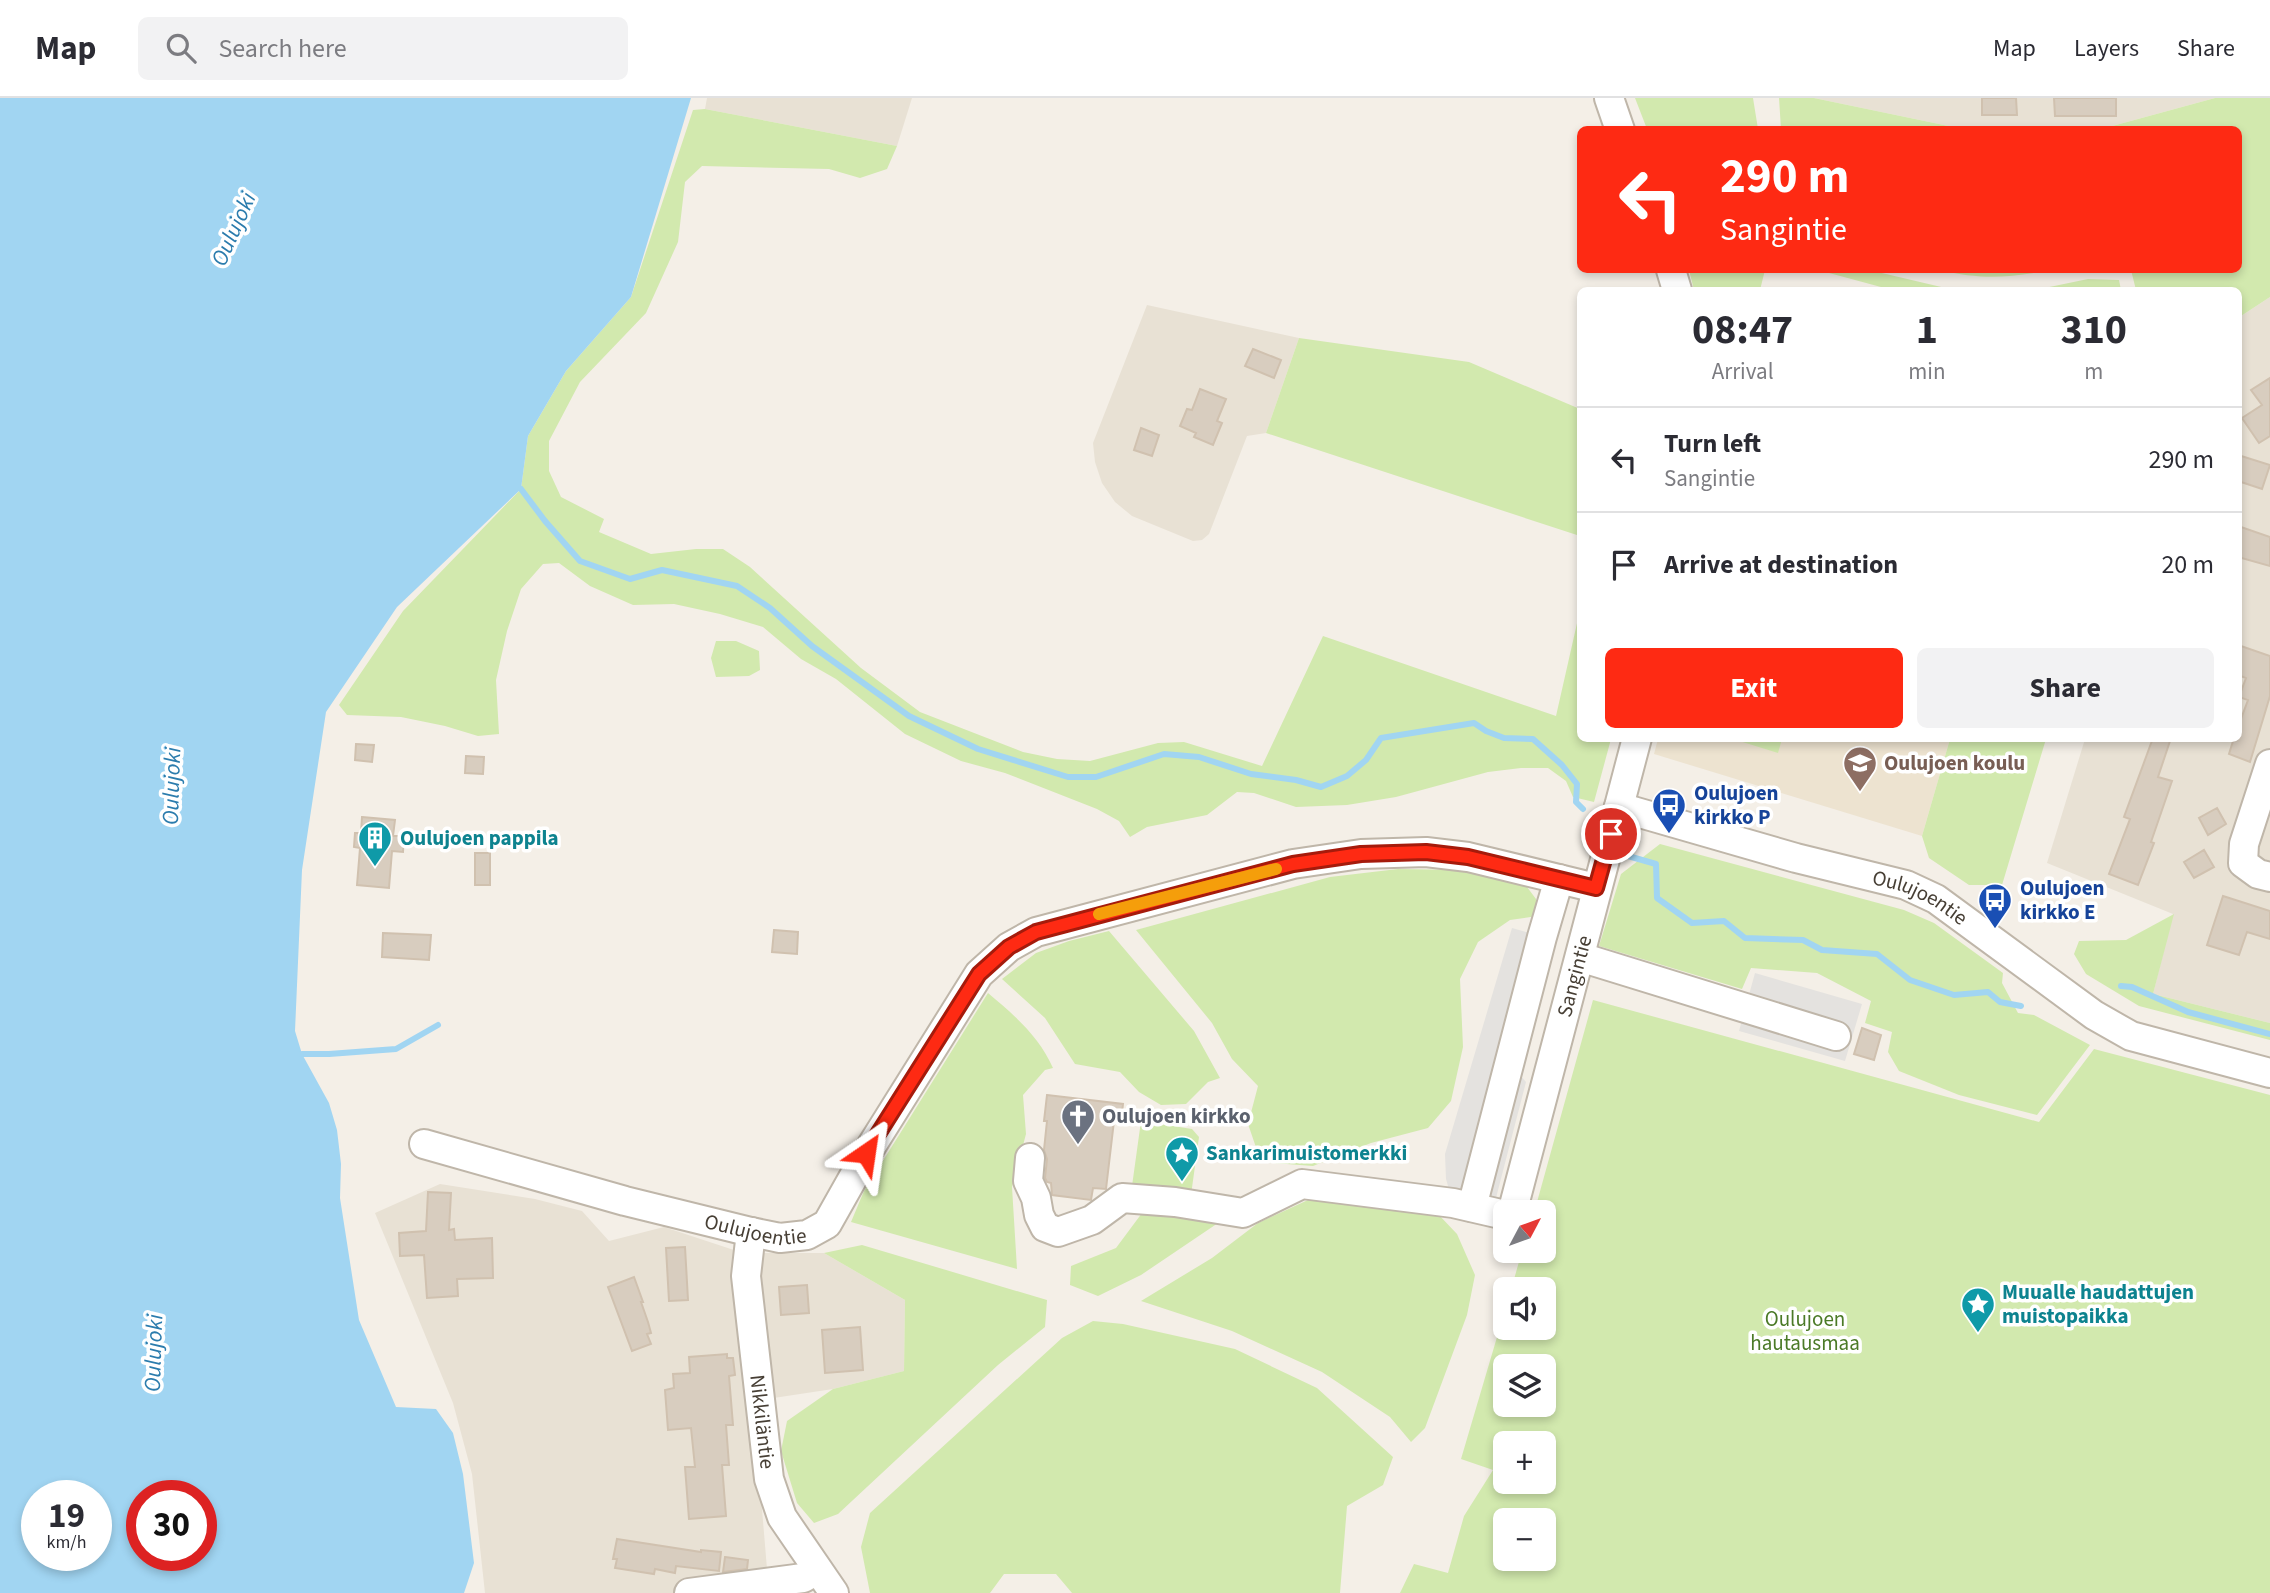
<!DOCTYPE html>
<html lang="en">
<head>
<meta charset="utf-8">
<style>
  body { margin:0; font-family:"Source Sans 3",sans-serif; background:#f2f2f3; color:#2b2b33; height:100vh; display:flex; flex-direction:column; font-size:26px; white-space:nowrap }
  * { box-sizing:border-box; margin:0 }
  p { font-size:23px; color:#7c7c81 }
  .icon { flex:none; width:38px; height:38px; fill:none; stroke:currentColor; stroke-width:2; stroke-linecap:round; stroke-linejoin:round }
  .map { position:relative; flex:1; overflow:hidden }
  .panel { position:absolute; left:1577px; top:189px; width:665px; height:455px; display:flex; flex-direction:column; background:#fff; border-radius:10px; box-shadow:0 4px 10px #0003 }
  .panel>* { flex:none }
  .top-card { position:absolute; left:1577px; top:28px; width:665px; height:147px; border-radius:10px; box-shadow:0 4px 10px #0003; background:#fe2a13; color:#fff; overflow:hidden }
  .needle { width:46px; rotate:49deg }
  .tools { position:absolute; left:1493px; top:1102px; display:grid; gap:14px }
  .tools a { display:grid; place-items:center; width:63px; height:63px; border-radius:10px; background:#fff; box-shadow:0 4px 10px #0003; font-size:35px }
  .speed { position:absolute; left:21px; top:1382px; display:flex; gap:14px; font-size:35px; font-weight:700; text-align:center }
  .speed>* { display:grid; place-content:center; width:91px; height:91px; border-radius:50%; background:#fff; box-shadow:0 4px 10px #0003; line-height:1 }
  .speed small { font-size:18px; font-weight:400 }
  .speed .limit { border:10px solid #d22; background:#fff; color:#111 }
  .pin { position:absolute; display:grid; place-items:center; width:60px; height:60px; color:#fff; margin:-30px; border:4px solid #fff; border-radius:50%; box-shadow:0 2px 7px #0007 }
  .me { position:absolute; width:77px; margin:-38px; rotate:32deg; stroke-linejoin:round; filter:drop-shadow(0 0 5px #0008) }
  .turn { display:flex; align-items:center; gap:24px; height:147px; padding:0 28px; font-size:32px }
  .turn .icon { width:91px; height:91px; stroke-width:2.5 }
  .turn b { display:block; font-size:49px; line-height:60px }
  .eta { display:flex; justify-content:space-evenly; align-items:center; height:119px; text-align:center }
  .eta b { font-size:42px; font-weight:700; line-height:49px }
  .button { display:flex; gap:14px; margin-top:auto; padding:14px 28px }
  .button a { flex:1; height:80px; border-radius:10px; background:#fe2a13; color:#fff; font-size:28px; font-weight:700; line-height:80px; text-align:center }
  .button a+a { background:#f2f2f3; color:#2b2b33 }
  ul { padding:0; list-style:none }
  li { display:flex; align-items:center; gap:21px; height:105px; padding:0 28px; border-top:2px solid #e1e1e2 }
  li div { flex:1 }
  li b { display:block; font-size:26px }
  li em { font-style:normal }
  header { display:flex; align-items:center; gap:42px; box-sizing:border-box; height:98px; padding:0 35px; background:#fff; border-bottom:2px solid #e1e1e2 }
  header strong { font-size:33px }
  nav { display:flex; gap:38px; margin-inline-start:auto; font-size:24px }
  .search { width:490px; height:63px; background:#f2f2f3; display:flex; align-items:center; gap:18px; box-sizing:border-box; padding:0 24px; border-radius:10px; color:#7c7c81; font-size:26px }
  .map>svg:first-child { display:block }
  .residential { fill:#e8e1d4 }
  .education { fill:#ede3d0 }
  .green { fill:#d2e9ae; fill-rule:evenodd }
  .parking { fill:#e4e2df }
  .water { fill:#a1d5f2; fill-rule:evenodd }
  .lines { fill:none; stroke-linecap:round; stroke-linejoin:round }
  .stream { stroke:#a1d5f2; stroke-width:6 }
  .building { fill:#d8cdbf; stroke:#d0c1af; stroke-width:2 }
  .minor-casing { stroke:#bfb6a9; stroke-width:32 }
  .minor { stroke:#fff; stroke-width:28 }
  .route-casing { stroke:#a51b0c; stroke-width:18 }
  .route { stroke:#fe2a13; stroke-width:12 }
  .slow { stroke:#f59e0b; stroke-width:12 }
  .labels { text-anchor:middle; stroke-width:7; stroke-linejoin:round; paint-order:stroke }
  .education-label { font-size:21px; font-weight:bold; fill:#785e54; stroke:#fff; text-anchor:start }
  .transit-label { font-size:21px; font-weight:bold; fill:#164399; stroke:#fff; text-anchor:start }
  .culture-label { font-size:21px; font-weight:bold; fill:#0d838f; stroke:#fff; text-anchor:start }
  .street-label { font-size:21px; fill:#473f35; stroke:#fff }
  .worship-label { font-size:21px; font-weight:bold; fill:#5b616d; stroke:#fff; text-anchor:start }
  .park-label { font-size:21px; fill:#4b7a27; stroke:#fff }
  .water-label { font-size:23px; font-style:italic; fill:#2b7cad; stroke:#fff }
</style>
</head>
<body>
<header>
<strong>Map</strong>
<div class="search"><svg class="icon" aria-label="search" viewBox="0 0 24 24"><circle cx="10" cy="10" r="6"/><path d="M15 15l6 6"/></svg>Search here</div>
<nav><a>Map</a><a>Layers</a><a>Share</a></nav>
</header>
<div class="map">
<svg width="2270" height="1495" viewBox="0 0 2270 1495">
  <rect width="100%" height="100%" fill="#f4efe7"/>
  <path class="residential" d="M707,0H912L897,48L705,11Z
    M1814,0H2215L2105,30L2072,32L1963,31Z
    M2270,199V925L2153,896L2173,816L2047,765L2085,641L2238,640V220Z
    M1147,207L1299,240L1266,335L1247,338L1209,436L1202,442L1193,443L1132,418L1115,404L1102,385L1095,364L1093,345Z
    M440,1086L535,1101L582,1113L609,1143L664,1129L743,1155H824L905,1202L904,1273L833,1291L753,1303L769,1495H485L472,1376L453,1305L375,1115Z"/>
  <path class="education" d="M1658,641H1950L1922,738L1654,656Z"/>
  <path class="green" d="M1635,0H1753L1758,31H1647Z
    M1779,0H1814L1963,31H1781Z
    M2215,0H2270V199L2238,220V192H2136L2131,172H2238V32L2072,31L2105,30Z
    M705,11L897,48L887,71L860,80L829,71L702,68L685,84L678,144L646,215L580,284L549,343V373L561,399L604,421L599,434L651,456L696,451H723L750,469L861,570L920,614L1023,654L1057,661L1090,663L1158,645L1184,644L1262,668L1323,538L1556,618L1580,512V640L1611,641L1594,704L1573,699L1566,683L1548,670H1521L1488,674L1396,699L1347,707L1296,709L1254,695L1237,694L1207,717L1147,729L1130,739L1119,723L1097,711L1005,675L961,663L905,636L836,581L801,561L763,529L720,516L674,506L633,507L590,488L559,465L543,466L521,491L507,533L496,582L499,636L478,638L445,628L401,619L347,617L339,607L403,513L521,391L528,338L566,273L631,199L693,12Z
    M1689,172H1765L1760,192H1694Z
    M1818,172H1869L1954,192H1892Z
    M1939,172H2051C2008,180 1983,182 1939,172Z
    M2088,181L2119,182L2121,192H2035Z
    M1299,240L1469,264L1580,311V438L1266,335Z
    M716,543H736L759,553L760,572L749,578L716,579L711,560Z
    M1733,641L1782,640V641L1778,655Z
    M1950,641H2046L2002,787H1969L1929,760L1922,738Z
    M1660,746L1904,812L1934,825L2003,875L2002,885L2018,915L2034,917L2090,947L2037,1017L1959,997L1899,973L1888,954L1892,934L1865,925L1871,903L1817,875L1751,870L1742,891L1599,848L1621,776Z
    M1398,771L1462,772L1524,785L1536,801L1537,818L1510,822L1478,844L1460,881L1463,949L1451,1003L1428,1030L1371,1045L1313,1068L1261,1064L1248,1026L1258,988L1232,961L1212,925L1136,832L1330,779Z
    M2174,816L2153,896L2270,925V942L2139,908L2086,876L2074,856L2079,843L2126,842Z
    M1109,833L1194,933L1220,980L1208,984L1186,1006L1161,1007L1139,994L1120,974L1075,966L1045,920L1002,881L1036,855L1069,843Z
    M988,895C1014,917 1039,938 1053,970L1045,972L1023,997L1026,1036L1012,1089L1017,1171L851,1124L864,1093Z
    M1593,902L2039,1024L2094,951L2270,997V1495H1400L1414,1466L1448,1475L1464,1418L1493,1372L1461,1361L1505,1212V1230H1544V1192H1511L1522,1153H1544V1115H1534ZM1505,1269H1544V1307H1505ZM1505,1346H1544V1384H1505ZM1505,1423H1544V1461H1505Z
    M1141,1023L1192,1031L1199,1039L1191,1097L1132,1088Z
    M1308,1102L1352,1103L1438,1116L1457,1136L1475,1177L1467,1217L1425,1330L1411,1344L1390,1319L1322,1274L1232,1233L1141,1203L1212,1160L1258,1125Z
    M1142,1115L1221,1123L1141,1177L1098,1198L1070,1187L1071,1168L1116,1150Z
    M862,1147L1047,1202L1045,1229L998,1267L838,1416L814,1425L797,1405L781,1353L787,1323L833,1291L904,1273L905,1202L824,1155Z
    M1093,1223L1123,1226L1235,1251L1317,1290L1393,1359L1383,1387L1347,1408L1340,1495H1072L1056,1476H1004L990,1495H870L861,1449L870,1415L1062,1240Z"/>
  <path class="parking" d="M1512,830L1551,841L1520,977L1526,984L1489,1127L1464,1124L1453,1105L1446,1081L1445,1056Z
    M1755,875L1862,906L1845,963L1739,933Z"/>
  <path class="water" d="M0,0H691L631,199L566,273L528,338L521,391L397,509L326,614L302,772L295,933L302,956L329,1005L337,1032L341,1066L340,1100L359,1222L396,1309L436,1311L453,1335L463,1376L474,1465L464,1495H0ZM37,1398H96V1458H37ZM201,1398V1458H142V1398Z"/>
  <g class="lines">
    <path class="stream" d="M521,391L545,423L580,463L630,481L662,472L737,488L770,510L812,548L909,618L978,651L1068,679H1096L1164,656L1199,659L1251,676L1296,682L1321,689L1347,678L1366,662L1381,640L1474,625L1486,633L1504,640L1533,641L1562,667L1577,686L1576,704L1583,711
      M1628,758L1656,766L1657,800L1692,825L1724,823L1745,840L1803,842L1822,852L1877,856L1910,882L1954,897L1988,894L2000,904L2021,908
      M2121,888L2132,889L2188,914L2270,936
      M302,956H329L396,951L438,927"/>
  </g>
  <path class="building" d="M1982,0H2016L2017,17H1982Z
    M2054,0H2116V18H2055Z
    M1253,251L1281,262L1274,280L1245,268Z
    M2270,280V338L2259,345L2242,320L2262,307L2251,292Z
    M1200,291L1226,301L1217,323L1222,325L1213,347L1194,339L1196,335L1180,328L1187,311L1192,312Z
    M1141,330L1159,337L1152,358L1134,352Z
    M2238,357L2270,367L2262,391L2238,383Z
    M2238,428L2270,439V468L2238,459Z
    M2238,547L2270,558V598L2250,664L2229,656L2234,640H2238V629L2248,602L2239,599L2246,580L2238,577Z
    M2153,640H2171L2158,679L2172,683L2151,744L2154,745L2138,787L2109,776L2130,721L2124,719Z
    M356,646L374,647L372,664L355,662Z
    M466,658L484,659L483,676L465,675Z
    M2217,710L2226,726L2208,737L2199,720Z
    M362,719L395,722L393,738H404L403,754L392,753L389,790L357,787L360,750L354,749L355,735H361Z
    M2204,752L2214,769L2194,780L2184,764Z
    M475,755H490V787H475Z
    M2223,798L2270,813V841L2247,834L2239,857L2207,847Z
    M774,832L798,834L797,856L772,854Z
    M383,835L431,837L429,862L382,859Z
    M1862,930L1881,937L1874,962L1854,956Z
    M1047,997L1123,1006L1121,1024L1114,1023L1106,1091L1093,1090L1091,1102L1052,1097L1051,1085L1047,1084L1045,1080L1047,1061L1044,1052L1047,1023H1044Z
    M428,1094L451,1095L449,1132L454,1131L455,1142L492,1140L493,1180L457,1181L458,1198L427,1200L424,1157L400,1158L399,1135L426,1133Z
    M685,1149L688,1202L669,1203L666,1150Z
    M634,1179L643,1204H641L648,1224L651,1235L647,1236L651,1246L632,1253L608,1189Z
    M807,1187L809,1215L781,1217L779,1189Z
    M860,1229L863,1272L825,1275L822,1232Z
    M727,1256V1260H733L735,1277L729,1278L733,1327H726L729,1367H722L726,1418L689,1421L685,1369H695L691,1330L668,1332L665,1292L674,1290L673,1276L690,1275L689,1259Z
    M617,1441L701,1454V1452L721,1454L719,1473L676,1468L675,1475L655,1471L654,1476L615,1470L617,1461H613Z
    M725,1459L748,1462L747,1471L723,1474Z"/>
  <g class="lines">
    <g class="minor-casing">
      <g id="minor">
        <path d="M1609,0L1620,32"/>
        <path d="M1671,172L1677,192"/>
        <path d="M2270,666L2244,746L2243,765L2258,776L2270,779"/>
        <path id="s1" d="M1619,709L1796,760L1906,787L1936,801L2094,917L2131,938L2270,975"/>
        <path d="M1580,859L1836,938"/>
        <path id="s2" d="M424,1046L625,1103L751,1134L780,1140L807,1137L827,1126L867,1055L979,876L1009,849L1036,834L1293,766L1361,756L1426,754L1468,759L1596,790"/>
        <path d="M1030,1060L1028,1083L1036,1100L1039,1117L1045,1129L1058,1134L1092,1122L1122,1100L1175,1104L1243,1115L1302,1086L1453,1105L1505,1117"/>
        <path d="M1472,1109L1542,839L1559,781"/>
        <path id="s3" d="M1512,1115L1637,640"/>
        <path id="s4" d="M751,1134L746,1178L769,1381L782,1419L834,1495"/>
        <path d="M689,1495L803,1480L810,1476L814,1468"/>
      </g>
    </g>
    <use href="#minor" class="minor"/>
  </g>
  <g class="lines">
    <g class="route-casing">
      <path id="route" d="M866,1055L979,876L1009,849L1036,834L1293,766L1361,756L1426,754L1468,759L1596,790L1611,736"/>
    </g>
    <use href="#route" class="route"/>
    <path class="slow" d="M1099,816L1276,771"/>
  </g>
  <defs>
    <g id="school-pin" transform="scale(1.75)"><path d="M0 17L-7.5 6A9.5 9.5 0 1 1 7.5 6Z" fill="#8d6e63" stroke="#fff"/><path d="M0-5L7-2L0 1L-7-2ZM-4 1L0 2.5L4 1V4Q0 6-4 4Z" fill="#fff"/></g>
    <g id="bus-pin" transform="scale(1.75)"><path d="M0 17L-7.5 6A9.5 9.5 0 1 1 7.5 6Z" fill="#1a4fb4" stroke="#fff"/><path d="M-5-6H5V4H4V6H2V4H-2V6H-4V4H-5ZM-3.5-4V0h7V-4ZM-3.5 1.2v1.5H-2V1.2ZM2 1.2v1.5H3.5V1.2Z" fill="#fff"/></g>
    <g id="building-pin" transform="scale(1.75)"><path d="M0 17L-7.5 6A9.5 9.5 0 1 1 7.5 6Z" fill="#0f9aa8" stroke="#fff"/><path d="M-4-6H4V6H1V3H-1V6H-4ZM-2.5-4.3h1.7v1.8h-1.7ZM.8-4.3h1.7v1.8H.8ZM-2.5-1h1.7V.8h-1.7ZM.8-1h1.7V.8H.8Z" fill="#fff"/></g>
    <g id="church-pin" transform="scale(1.75)"><path d="M0 17L-7.5 6A9.5 9.5 0 1 1 7.5 6Z" fill="#6b7280" stroke="#fff"/><path d="M-1.2-6h2.4v3.5h3.3v2.4h-3.3V6h-2.4V-.1h-3.3v-2.4h3.3Z" fill="#fff"/></g>
    <g id="sight-pin" transform="scale(1.75)"><path d="M0 17L-7.5 6A9.5 9.5 0 1 1 7.5 6Z" fill="#0f9aa8" stroke="#fff"/><path d="M0-6L1.8-2.2L6-1.7L2.9 1.2L3.7 5.4L0 3.3L-3.7 5.4L-2.9 1.2L-6-1.7L-1.8-2.2Z" fill="#fff"/></g>
  </defs>
  <g fill-rule="evenodd">
    <use href="#school-pin" x="1860" y="665"/>
    <use href="#bus-pin" x="1669" y="707"/>
    <use href="#building-pin" x="375" y="740"/>
    <use href="#bus-pin" x="1995" y="802"/>
    <use href="#church-pin" x="1078" y="1018"/>
    <use href="#sight-pin" x="1182" y="1055"/>
    <use href="#sight-pin" x="1978" y="1206"/>
  </g>
  <g class="labels">
    <g class="education-label">
      <text x="1884" y="672">Oulujoen koulu</text>
    </g>
    <g class="transit-label">
      <text x="1694" y="702">Oulujoen<tspan x="1694" dy="24">kirkko P</tspan></text>
      <text x="2020" y="797">Oulujoen<tspan x="2020" dy="24">kirkko E</tspan></text>
    </g>
    <g class="culture-label">
      <text x="400" y="747">Oulujoen pappila</text>
      <text x="1206" y="1062">Sankarimuistomerkki</text>
      <text x="2002" y="1201">Muualle haudattujen<tspan x="2002" dy="24">muistopaikka</tspan></text>
    </g>
    <g class="street-label">
      <text dy="7" stroke="none"><textPath href="#s1" startOffset="315">Oulujoentie</textPath></text>
      <text dy="7" stroke="none"><textPath href="#s3" startOffset="245">Sangintie</textPath></text>
      <text dy="7" stroke="none"><textPath href="#s2" startOffset="343">Oulujoentie</textPath></text>
      <text dy="7" stroke="none"><textPath href="#s4" startOffset="191">Nikkiläntie</textPath></text>
    </g>
    <g class="worship-label">
      <text x="1102" y="1025">Oulujoen kirkko</text>
    </g>
    <g class="park-label">
      <text x="1805" y="1228">Oulujoen<tspan x="1805" dy="24">hautausmaa</tspan></text>
    </g>
    <g class="water-label">
      <text transform="translate(233 131) rotate(-66)" y="8">Oulujoki</text>
      <text transform="translate(171 688) rotate(-88)" y="8">Oulujoki</text>
      <text transform="translate(153 1255) rotate(-88)" y="8">Oulujoki</text>
    </g>
  </g>
</svg>
<div class="tools">
<a><svg class="needle" viewBox="-14 -14 28 28"><path d="M0-13l5 13h-10z" fill="#e53935"/><path d="M0 13l5-13h-10z" fill="#7c7c81"/></svg></a>
<a><svg class="icon" aria-label="sound" viewBox="0 0 24 24"><path d="M4 9h4l5-4v14l-5-4H4zM17 9q2 3 0 6"/></svg></a>
<a><svg class="icon" aria-label="layers" viewBox="0 0 24 24"><path d="M12 4l9 5-9 5-9-5zM3 14l9 5 9-5"/></svg></a>
<a>+</a>
<a>−</a>
</div>
<div class="speed"><div>19<small>km/h</small></div><div class="limit">30</div></div>
<div class="pin" style="left:1611px;top:736px;background:#d93025"><svg class="icon" aria-label="arrive" viewBox="0 0 24 24"><path d="M6 21V4h12l-3 4 3 4H6"/></svg></div>
<svg class="me" style="left:866px;top:1055px" viewBox="-20 -20 40 40"><path d="M0-17L14 15 0 8-14 15z" fill="#fe2a13" stroke="#fff" stroke-width="4"/></svg>
<div class="top-card">
<div class="turn"><svg class="icon" aria-label="left" viewBox="0 0 24 24"><path d="M17 20v-9H6M10 6l-5 5 5 5"/></svg><div><b>290 m</b>Sangintie</div></div>
</div>
<section class="panel">
<div class="eta">
<div><b>08:47</b><p>Arrival</p></div>
<div><b>1</b><p>min</p></div>
<div><b>310</b><p>m</p></div>
</div>
<ul>
<li><svg class="icon" aria-label="left" viewBox="0 0 24 24"><path d="M17 20v-9H6M10 6l-5 5 5 5"/></svg><div><b>Turn left</b><p>Sangintie</p></div><em>290 m</em></li>
<li><svg class="icon" aria-label="arrive" viewBox="0 0 24 24"><path d="M6 21V4h12l-3 4 3 4H6"/></svg><div><b>Arrive at destination</b></div><em>20 m</em></li>
</ul>
<div class="button"><a>Exit</a><a>Share</a></div>
</section>
</div>
</body>
</html>
